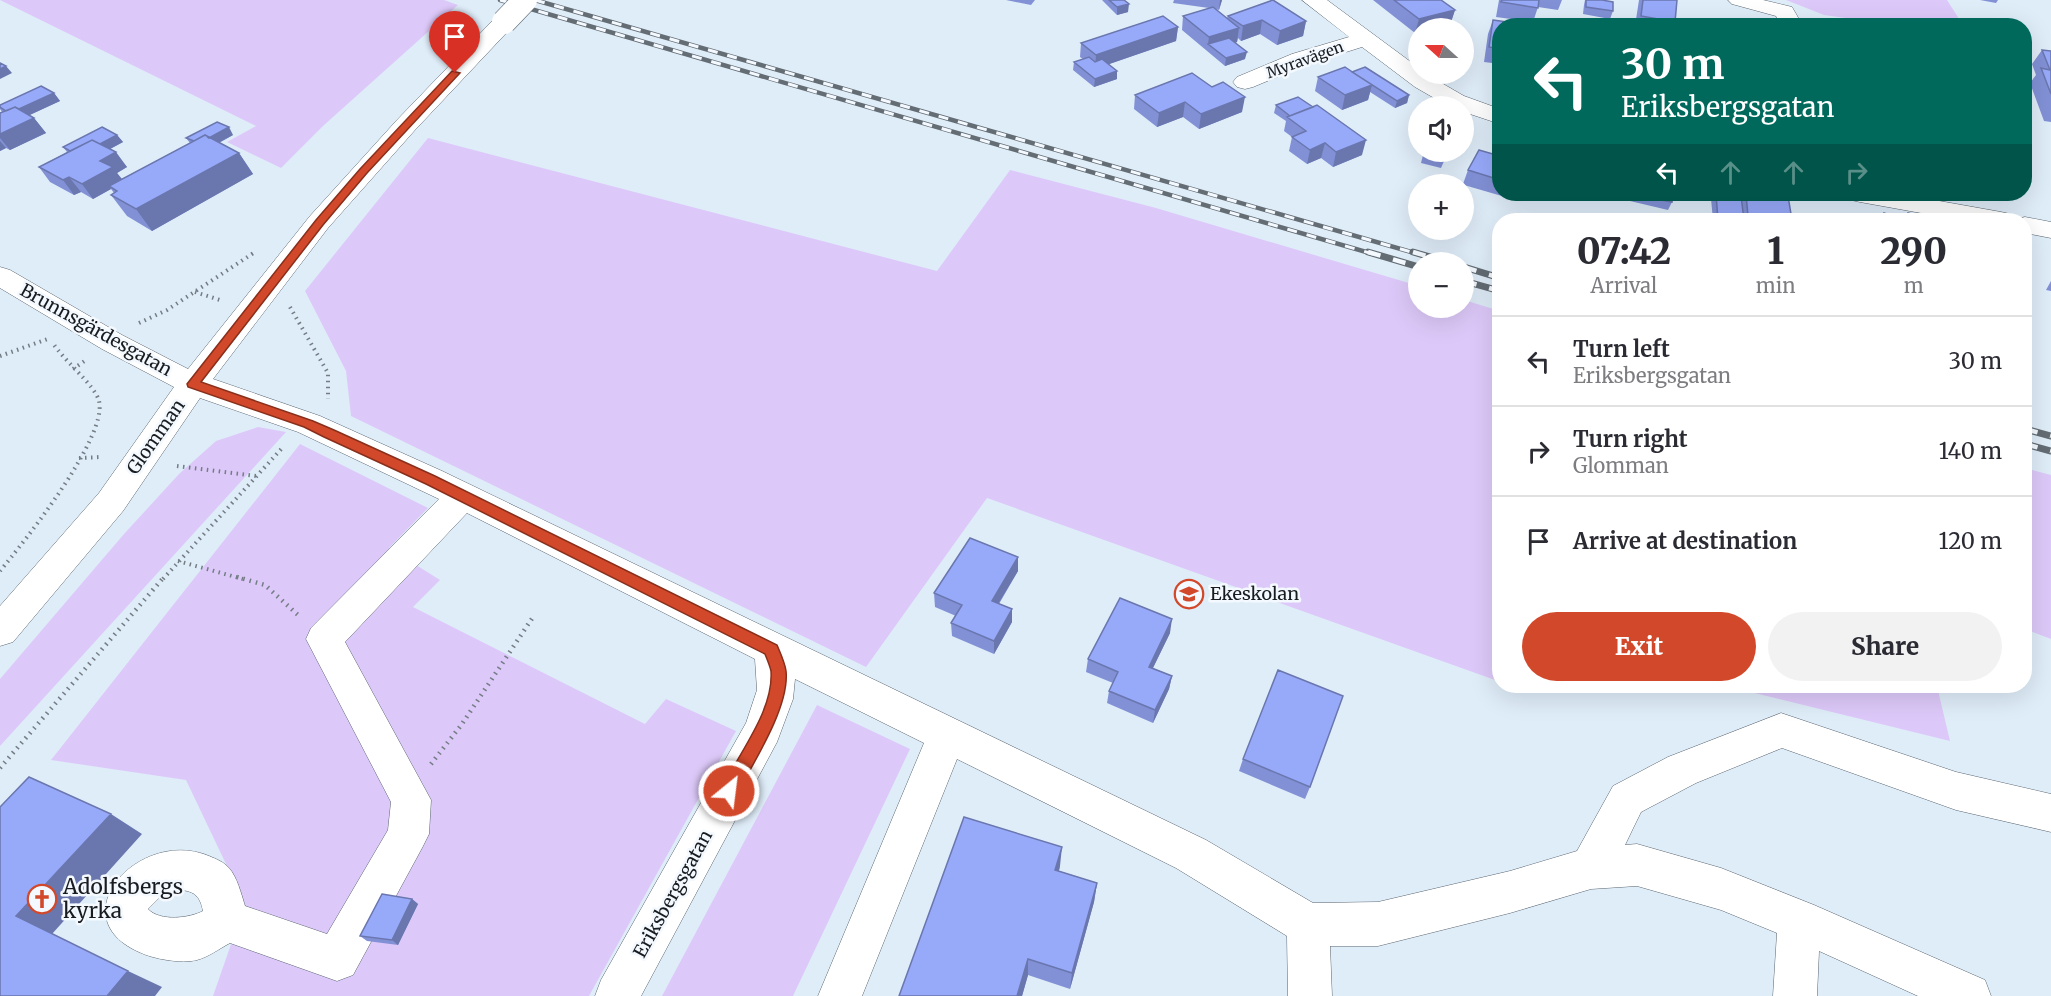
<!DOCTYPE html>
<html lang="en">
<head>
<meta charset="utf-8">
<style>
  body { margin:0; font-family:Merriweather,serif; background:#f2f2f3; color:#2b2b33; height:100vh; display:flex; flex-direction:column; font-size:22px; white-space:nowrap }
  * { box-sizing:border-box; margin:0 }
  p { font-size:20px; color:#7c7c81 }
  .icon { flex:none; width:33px; height:33px; fill:none; stroke:currentColor; stroke-width:2; stroke-linecap:round; stroke-linejoin:round }
  .map { position:relative; flex:1; overflow:hidden }
  .side { position:absolute; left:1492px; top:213px; width:540px; height:480px; display:flex; flex-direction:column; background:#fff; border-radius:24px; box-shadow:0 6px 24px #0002 }
  .side>* { flex:none }
  .top-card { position:absolute; left:1492px; top:18px; width:540px; height:183px; border-radius:24px; box-shadow:0 6px 24px #0002; background:#00695c; color:#fff; overflow:hidden }
  .needle { width:39px; rotate:291deg }
  .controls { position:absolute; left:1408px; top:18px; display:grid; gap:12px }
  .controls a { display:grid; place-items:center; width:66px; height:66px; border-radius:50%; background:#fff; box-shadow:0 6px 24px #0002; font-size:30px }
  .pin { position:absolute; display:grid; place-items:center; width:51px; height:51px; color:#fff; margin:-62px -26px; border-radius:50% 50% 50% 0; rotate:-45deg; box-shadow:0 0 6px #0007 }
  .pin .icon { rotate:45deg }
  .me { position:absolute; width:66px; margin:-33px; rotate:29deg; stroke-linejoin:round; filter:drop-shadow(0 0 4px #0008) }
  .turn { display:flex; align-items:center; gap:21px; height:126px; padding:0 30px; font-size:27px }
  .turn .icon { width:78px; height:78px; stroke-width:2.5 }
  .turn b { display:block; font-size:42px; line-height:51px }
  .lanes { display:flex; align-items:center; height:57px; padding:0 30px; background:#0003; justify-content:center; gap:30px; direction:ltr }
  .lanes .off { opacity:.35 }
  .eta { display:flex; justify-content:space-evenly; align-items:center; height:102px; text-align:center }
  .eta b { font-size:36px; font-weight:800; line-height:42px }
  .button { display:flex; gap:12px; margin-top:auto; padding:12px 30px }
  .button a { flex:1; height:69px; border-radius:36px; background:#d2482a; color:#fff; font-size:24px; font-weight:800; line-height:69px; text-align:center }
  .button a+a { background:#f2f2f3; color:#2b2b33 }
  ul { padding:0; list-style:none }
  li { display:flex; align-items:center; gap:18px; height:90px; padding:0 30px; border-top:2px solid #e1e1e2 }
  li div { flex:1 }
  li b { display:block; font-size:22px }
  li em { font-style:normal }
  .map>svg:first-child { display:block }
  .green { fill:#ddc9f9 }
  .lines { fill:none; stroke-linecap:round; stroke-linejoin:round }
  .minor-casing { stroke:#5a6670; stroke-width:1 }
  .path-far2 { stroke:#747d85; stroke-width:3; stroke-dasharray:1 3; stroke-linecap:butt }
  .path-far1 { stroke:#747d85; stroke-width:4; stroke-dasharray:1.5 4.5; stroke-linecap:butt }
  .path { stroke:#747d85; stroke-width:4.5; stroke-dasharray:1.5 5; stroke-linecap:butt }
  .minor { fill:#fff; fill-rule:evenodd }
  .rail-far1-casing { stroke:#646c74; stroke-width:4.5 }
  .rail-casing { stroke:#646c74; stroke-width:7 }
  .rail-far1 { stroke:#f3f9fe; stroke-width:3; stroke-dasharray:10; stroke-linecap:butt }
  .rail { stroke:#f3f9fe; stroke-width:4.5; stroke-dasharray:13; stroke-linecap:butt }
  .minor-bridge-casing { stroke:#5a6670; stroke-width:25; stroke-linecap:butt }
  .minor-bridge { stroke:#fff; stroke-width:24 }
  .wall { fill:#8291d6 }
  .shaded-wall { fill:#6a76ae }
  .building { fill:#97a9f9; stroke:#6a76ae; stroke-width:1.5 }
  .route { fill:#d2482a; stroke:#882f1b; stroke-width:1.5 }
  .labels { text-anchor:middle; stroke-width:5; stroke-linejoin:round; paint-order:stroke }
  .far-street-label { font-size:15px; fill:#181c21; stroke:#f3f9fe }
  .street-label { font-size:18px; fill:#181c21; stroke:#f3f9fe }
  .poi-label { font-size:18px; fill:#181c21; stroke:#f3f9fe; text-anchor:start }
  .near-poi-label { font-size:21px; fill:#181c21; stroke:#f3f9fe; text-anchor:start }
</style>
</head>
<body>
<div class="map">
<svg width="2051" height="996" viewBox="0 0 2051 996">
  <rect width="100%" height="100%" fill="#dfedf9"/>
  <path class="green" d="M0,0H444L458,5L323,126L281,168L227,142L256,126Z
    M1786,0H1947L1963,25H1896L1824,15Z
    M428,138L937,271L1010,170L1156,208L1419,286V308H1464V300L1500,311V680H1495L987,498L866,667L351,416L346,371L305,291Z
    M258,427L286,432L0,746V679L124,534L179,474L216,441Z
    M300,444L428,508L389,548L440,580L413,607L645,724L666,699L736,731L589,996H213L245,904L186,780L51,760Z
    M2025,468L2051,475V639L2025,629Z
    M1726,686H1937L1950,741Z
    M817,705L910,749L793,996H662Z"/>
  <g class="lines">
    <g class="minor-casing">
      <path id="minor" d="M1302,0H1327L1419,68V74H1426L1464,96L1500,109V124L1464,112V106H1448L1415,87L1362,47L1308,64L1253,87L1245,89L1237,87L1233,82L1237,77L1292,54L1349,37Z
        M1728,0H1763L1792,7L1803,26H1781L1776,16L1732,4Z
        M504,16L512,17L515,22L512,27L415,130L328,228L213,379L320,416L442,471L1206,840L1313,903L1378,902L1510,871L1577,851L1613,786L1668,757L1781,713L1956,772L2051,794V832L1956,810L1782,748L1696,783L1641,812L1625,845L1637,844L1721,868L1814,905L1985,980L1991,996H1918L1819,951L1817,996H1773L1777,933L1721,910L1637,886L1591,889L1510,913L1378,946H1330L1332,996H1288L1287,936L1176,868L957,759L862,996H818L924,743L795,679L793,699L777,742L641,996H595L601,980L746,723L757,690L755,659L467,513L345,642L431,800L429,834L422,848L353,975L337,981L230,943C219,949 208,957 197,960C182,964 153,959 139,952C59,917 139,827 209,856C216,859 224,862 229,868C237,877 241,893 245,906L327,934L388,830L391,802L306,639L311,628L439,499L298,432L200,398L123,511L13,642L0,646V606L99,493L174,387L102,349L0,288V267L10,270L122,335L188,369L310,216L397,120L496,17ZM177,890C193,890 200,895 203,911C190,918 160,922 148,909L160,897Z
        M1847,194H1900L2001,212L2010,214L2014,220H1960L1860,202L1851,200Z
        M2025,217L2051,222V238L2025,233V220H2015Z"/>
    </g>
    <path class="path-far2" d="M252,254L255,252"/>
    <path class="path-far1" d="M195,292L220,300
      M290,307L328,373V399
      M139,323L167,310L255,252
      M0,356L48,339
      M73,369L86,360
      M79,458L101,457
      M177,466L256,476
      M178,561L243,579
      M0,571C24,542 108,437 99,401C95,385 63,360 53,343
      M163,579L284,446"/>
    <path class="path" d="M237,577L265,585L298,615
      M431,764L462,724L533,617
      M0,768L164,577"/>
    <use href="#minor" class="minor"/>
    <g class="rail-far1-casing">
      <path id="rail-far1" d="M500,0L1373,254
        M535,0L1418,254"/>
    </g>
    <g class="rail-casing">
      <path id="rail" d="M1368,252L1419,267
        M1413,252L1447,262
        M1464,267L1500,278
        M1464,281L1500,291
        M2025,429L2051,436
        M2025,444L2051,451"/>
    </g>
    <use href="#rail-far1" class="rail-far1"/>
    <use href="#rail" class="rail"/>
    <g class="minor-bridge-casing">
      <path id="minor-bridge" d="M504,22L525,0"/>
    </g>
    <use href="#minor-bridge" class="minor-bridge"/>
  </g>
  <path class="wall" d="M1006,0H1035L1031,5Z
    M1102,0H1124L1128,12L1117,15Z
    M1174,0H1222L1219,10L1215,9L1227,18L1228,16L1306,21L1303,36L1277,45L1260,34L1241,41L1238,38L1237,42L1235,43L1245,59L1225,66L1182,30L1183,16L1209,8L1173,3Z
    M1373,0H1441L1455,10L1450,25L1435,28H1419V32L1415,33Z
    M1499,0H1562L1558,10L1538,7L1533,22L1496,17Z
    M1585,0H1602L1613,11L1610,19L1583,14L1584,5Z
    M1639,0H1677L1675,22L1674,26H1635Z
    M1980,0H1998L1996,3Z
    M1493,20L1500,26V81H1498L1500,64L1484,62L1488,34Z
    M1178,27L1176,41L1109,64L1117,79L1094,87L1073,70L1074,62L1083,59L1080,57L1081,43Z
    M2042,50L2051,51V122L2044,121L2030,83L2036,75L2032,64Z
    M1352,72L1409,95L1407,103L1395,108L1370,92L1368,100L1342,110L1315,91L1318,77Z
    M54,93L60,101L29,115L34,118L46,133L10,150L6,148L0,151V113L2,112L0,109V105Z
    M1135,95L1242,112L1199,129L1183,117L1157,127L1134,109Z
    M1276,105L1362,155L1333,167L1321,158L1307,164L1289,151L1292,137L1284,131L1286,121L1274,113Z
    M117,135L123,142L110,149L127,167L117,173L122,179L190,143L186,138L233,135L219,143L239,153L253,174L152,231L127,216L111,195L114,193L111,189L93,199L81,192L74,195L50,182L39,167L67,152L63,147Z
    M1448,152L1441,168L1421,163L1423,155Z
    M1500,156V194H1522L1519,201L1464,185L1463,184L1468,170Z
    M1631,194H1673L1672,202L1668,210L1630,201Z
    M1714,194H1728L1741,196L1743,194H1773L1792,220H1713L1711,199Z
    M2051,281V291L2046,290Z
    M1018,557V571L999,604L1012,609V622L994,654L952,636L951,623L956,616L935,607L934,593Z
    M1170,633L1153,668L1172,676L1169,689L1153,723L1107,703L1109,691L1113,683L1086,672L1088,659Z
    M1243,759L1310,787L1305,799L1239,771Z
    M1060,866L1059,871L1097,883L1094,902L1070,989L1028,975L1022,996H899Z
    M412,899L418,904L398,945L367,941L360,936Z"/>
  <path class="shaded-wall" d="M1220,0H1222L1219,10Z
    M1129,4L1128,12L1117,15V7Z
    M1455,10L1450,25L1435,28H1419V32L1415,33L1419,19Z
    M1262,20L1260,34L1241,41L1243,26Z
    M1306,21L1303,36L1277,45L1280,31Z
    M1178,27L1176,41L1095,69L1096,55Z
    M1239,28L1237,42L1215,49L1208,44L1209,37Z
    M1247,52L1245,59L1225,66L1226,58Z
    M6,66L12,73L0,79V69Z
    M1117,71V79L1094,87L1095,79Z
    M1372,85L1368,100L1342,110L1345,95Z
    M54,93L60,101L17,121L11,113Z
    M1409,95L1407,103L1395,108L1397,101Z
    M1245,97L1242,112L1199,129L1201,114Z
    M1185,102L1183,117L1157,127L1159,113Z
    M34,118L46,133L10,150L0,138V134Z
    M229,127L233,135L203,151L198,144Z
    M117,135L123,142L84,163L78,155Z
    M1366,140L1362,155L1333,167L1336,152Z
    M0,141L6,148L0,151Z
    M1325,143L1321,158L1307,164L1310,150Z
    M116,152L127,167L117,173L124,182L109,186L111,189L93,199L82,184L100,161Z
    M239,153L253,174L152,231L136,209Z
    M69,177L81,192L74,195L63,180Z
    M1018,557V571L992,614V601Z
    M1012,609V622L994,654V641Z
    M1172,619L1170,633L1147,680L1149,667Z
    M1172,676L1169,689L1153,723L1155,710Z
    M111,814L142,834L52,934L16,916Z
    M1062,847L1060,866L1054,889L1055,870Z
    M1097,883L1094,902L1070,989L1072,973Z
    M412,899L418,904L398,945L392,940Z
    M1028,959V975L1022,996H1017Z
    M128,971L162,987L155,996H107Z"/>
  <path class="building" d="M1109,0H1124L1129,4L1117,7Z
    M1273,0L1306,21L1280,31L1262,20L1243,26L1228,16Z
    M1394,0H1441L1455,10L1419,19Z
    M1502,0H1539L1538,8L1501,2Z
    M1586,0H1602L1613,2V11L1586,7Z
    M1643,0H1677L1675,22L1641,16Z
    M1213,7L1239,28L1209,37L1183,16Z
    M1163,16L1178,27L1096,55L1081,43Z
    M1493,20L1522,24L1521,26H1500V49L1489,47Z
    M1721,20L1753,26H1721Z
    M1892,23L1912,26H1893Z
    M1229,38L1247,52L1226,58L1208,44Z
    M2042,50L2051,51V94L2041,68L2050,70Z
    M1089,57L1095,62L1102,59L1117,71L1095,79L1074,62Z
    M0,63L6,66L0,69Z
    M1345,67L1372,85L1345,95L1318,77Z
    M1365,67L1409,95L1397,101L1352,72Z
    M1192,73L1212,87L1223,82L1245,97L1201,114L1185,102L1159,113L1135,95Z
    M41,86L54,93L19,109L15,107L6,111L0,107V105Z
    M1298,97L1313,107L1290,116L1276,105Z
    M1317,105L1366,140L1336,152L1325,143L1310,150L1292,137L1306,131L1287,117Z
    M15,107L34,118L0,134V113Z
    M217,122L229,127L209,138L205,135L194,141L186,138Z
    M102,127L117,135L100,144L92,140L70,151L63,147Z
    M205,135L239,153L136,209L111,195L117,191L109,186Z
    M92,140L116,152L100,161L113,167L82,184L69,177L63,180L39,167Z
    M1479,150L1500,156V180L1468,170Z
    M1425,152H1447L1443,161L1423,155Z
    M1633,194H1673L1672,202Z
    M1716,194H1728L1741,196L1744,220H1718Z
    M1746,194H1773L1788,196L1792,220H1774L1748,216Z
    M1884,213L1902,220L1908,213L1928,220H1878Z
    M2025,270L2030,272L2025,281Z
    M970,538L1018,557L992,601L1012,609L994,641L951,623L962,605L934,593Z
    M1120,598L1172,619L1149,667L1172,676L1155,710L1109,691L1118,672L1088,659Z
    M1278,670L1343,696L1310,787L1243,759Z
    M29,777L111,814L16,916L128,971L107,996H0V807Z
    M964,817L1062,847L1055,870L1097,883L1072,973L1028,959L1017,996H899Z
    M382,894L412,899L392,940L360,936Z"/>
  <path class="route" d="M452,71L460,73L367,173L323,225L201,382L313,421L334,430L435,476L777,645C780,652 785,663 786,671C790,707 752,765 735,797L729,799L723,797L721,791C736,756 774,712 771,671C770,666 767,659 765,654L426,484L324,437L304,427L188,387L187,384L316,220L360,169Z"/>
  <defs>
    <g id="school-ring" transform="scale(1.5)"><circle r="9.5" fill="#f3f9fe" stroke="#d2482a" stroke-width="1.5"/><path d="M0-5L7-2L0 1L-7-2ZM-4 1L0 2.5L4 1V4Q0 6-4 4Z" fill="#d2482a"/></g>
    <g id="church-ring" transform="scale(1.5)"><circle r="9.5" fill="#f3f9fe" stroke="#d2482a" stroke-width="1.5"/><path d="M-1.2-6h2.4v3.5h3.3v2.4h-3.3V6h-2.4V-.1h-3.3v-2.4h3.3Z" fill="#d2482a"/></g>
  </defs>
  <g fill-rule="evenodd">
    <use href="#school-ring" x="1189" y="594"/>
    <use href="#church-ring" x="42" y="899"/>
  </g>
  <g class="labels">
    <g class="far-street-label">
      <text transform="translate(1305 60) rotate(-20)" y="5">Myravägen</text>
    </g>
    <g class="street-label">
      <text transform="translate(96 330) rotate(29)" y="6">Brunnsgärdesgatan</text>
      <text transform="translate(156 437) rotate(-55)" y="6">Glomman</text>
      <text transform="translate(673 894) rotate(-61)" y="6">Eriksbergsgatan</text>
    </g>
    <g class="poi-label">
      <text x="1210" y="600">Ekeskolan</text>
    </g>
    <g class="near-poi-label">
      <text x="63" y="894">Adolfsbergs<tspan x="63" dy="24">kyrka</tspan></text>
    </g>
  </g>
</svg>
<div class="controls">
<a><svg class="needle" viewBox="-14 -14 28 28"><path d="M0-13l5 13h-10z" fill="#e53935"/><path d="M0 13l5-13h-10z" fill="#7c7c81"/></svg></a>
<a><svg class="icon" aria-label="sound" viewBox="0 0 24 24"><path d="M4 9h4l5-4v14l-5-4H4zM17 9q2 3 0 6"/></svg></a>
<a>+</a>
<a>−</a>
</div>
<div class="pin" style="left:455px;top:73px;background:#d93025"><svg class="icon" aria-label="arrive" viewBox="0 0 24 24"><path d="M6 21V4h12l-3 4 3 4H6"/></svg></div>
<svg class="me" style="left:729px;top:791px" viewBox="-20 -20 40 40"><circle r="17" fill="#d2482a" stroke="#fff" stroke-width="3"/><path d="M0-11L8 9 0 5-8 9z" fill="#fff"/></svg>
<div class="top-card">
<div class="turn"><svg class="icon" aria-label="left" viewBox="0 0 24 24"><path d="M17 20v-9H6M10 6l-5 5 5 5"/></svg><div><b>30 m</b>Eriksbergsgatan</div></div>
<div class="lanes"><svg class="icon" aria-label="left" viewBox="0 0 24 24"><path d="M17 20v-9H6M10 6l-5 5 5 5"/></svg><svg class="icon off" aria-label="ahead" viewBox="0 0 24 24"><path d="M12 20V5M6 11l6-6 6 6"/></svg><svg class="icon off" aria-label="ahead" viewBox="0 0 24 24"><path d="M12 20V5M6 11l6-6 6 6"/></svg><svg class="icon off" aria-label="right" viewBox="0 0 24 24"><path d="M7 20v-9h11M14 6l5 5-5 5"/></svg></div>
</div>
<section class="side">
<div class="eta">
<div><b>07:42</b><p>Arrival</p></div>
<div><b>1</b><p>min</p></div>
<div><b>290</b><p>m</p></div>
</div>
<ul>
<li><svg class="icon" aria-label="left" viewBox="0 0 24 24"><path d="M17 20v-9H6M10 6l-5 5 5 5"/></svg><div><b>Turn left</b><p>Eriksbergsgatan</p></div><em>30 m</em></li>
<li><svg class="icon" aria-label="right" viewBox="0 0 24 24"><path d="M7 20v-9h11M14 6l5 5-5 5"/></svg><div><b>Turn right</b><p>Glomman</p></div><em>140 m</em></li>
<li><svg class="icon" aria-label="arrive" viewBox="0 0 24 24"><path d="M6 21V4h12l-3 4 3 4H6"/></svg><div><b>Arrive at destination</b></div><em>120 m</em></li>
</ul>
<div class="button"><a>Exit</a><a>Share</a></div>
</section>
</div>
</body>
</html>
